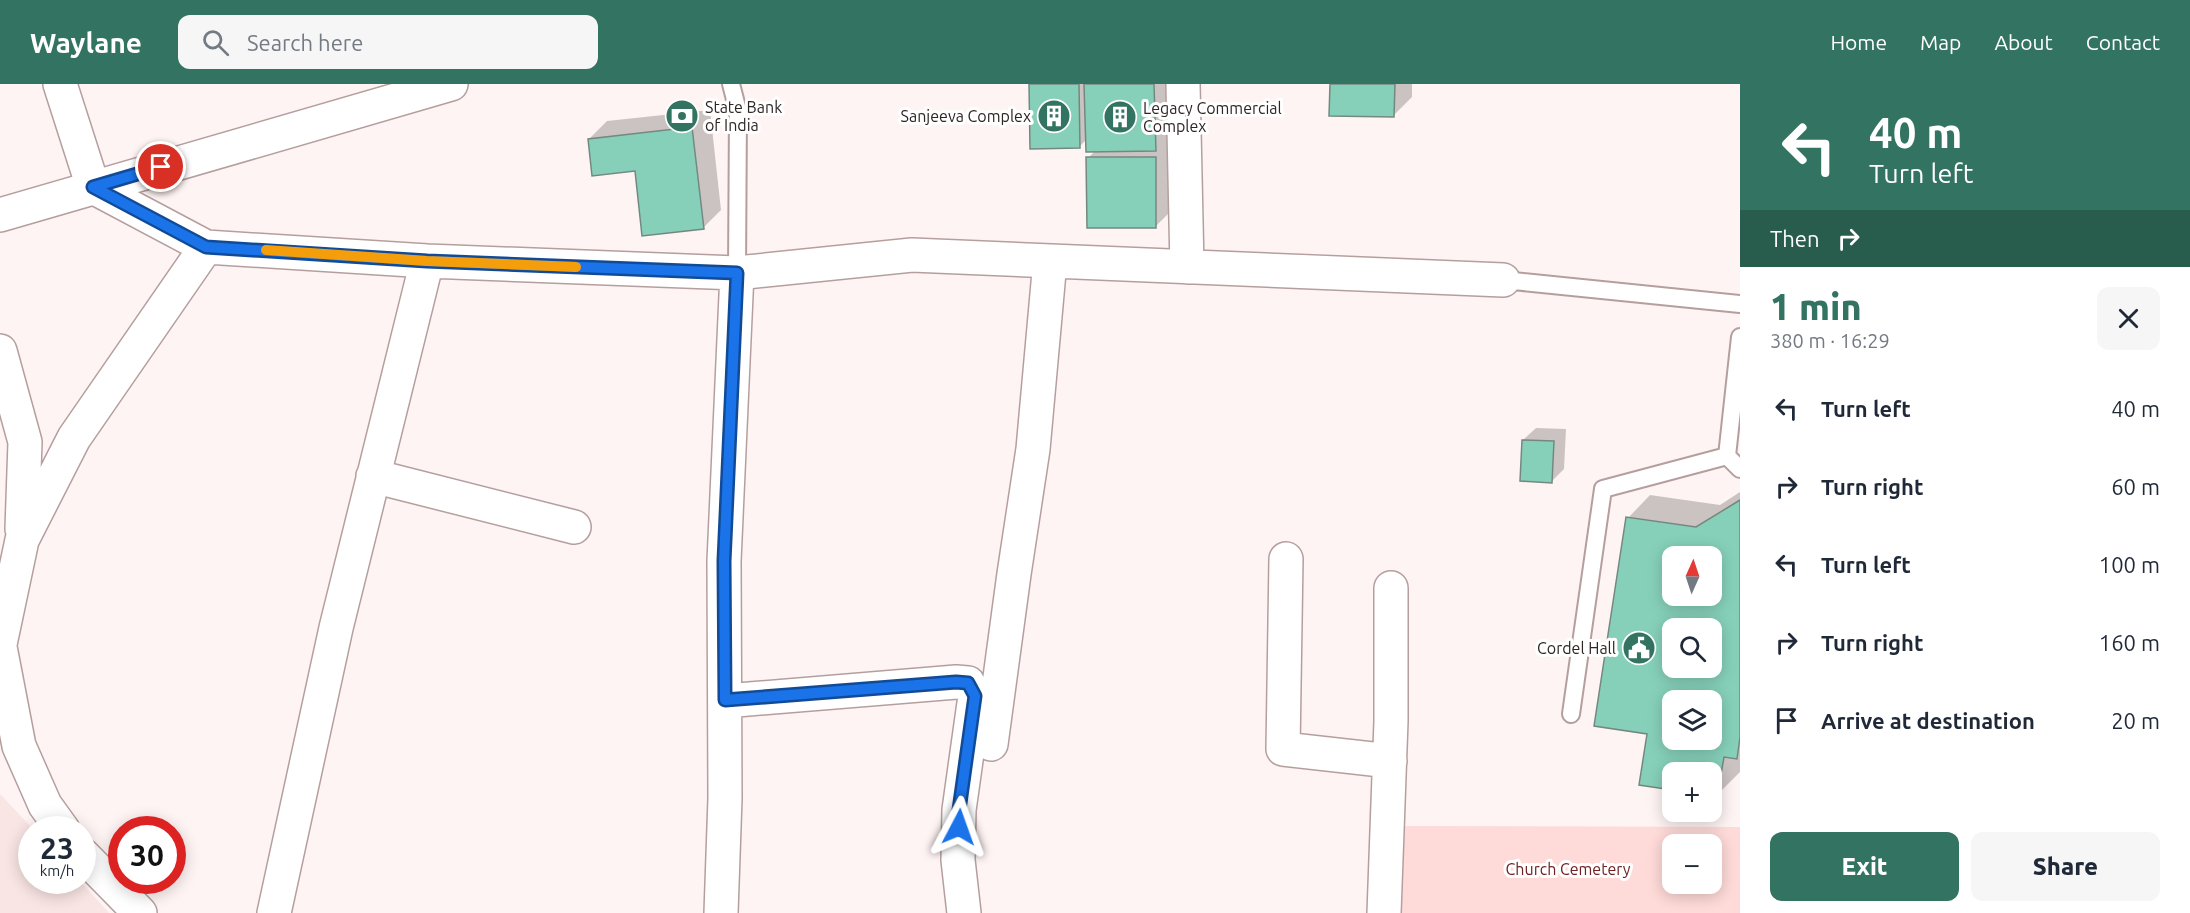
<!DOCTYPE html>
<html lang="en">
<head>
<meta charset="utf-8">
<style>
  body { margin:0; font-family:Ubuntu,sans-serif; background:#f6f6f7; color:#1f2937; height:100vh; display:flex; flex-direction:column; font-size:22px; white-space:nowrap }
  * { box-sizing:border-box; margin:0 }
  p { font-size:20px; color:#747a83 }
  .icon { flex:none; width:33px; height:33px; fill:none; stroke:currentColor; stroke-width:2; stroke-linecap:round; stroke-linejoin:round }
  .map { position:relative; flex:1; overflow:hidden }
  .panel { display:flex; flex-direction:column; background:#fff; width:450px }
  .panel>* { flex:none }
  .banner { background:#337361; color:#fff; overflow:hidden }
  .needle { width:39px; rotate:3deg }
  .buttons { position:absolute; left:1662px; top:462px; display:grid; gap:12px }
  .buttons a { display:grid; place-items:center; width:60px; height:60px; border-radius:12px; background:#fff; box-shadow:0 3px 15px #0003; font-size:30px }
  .speed { position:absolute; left:18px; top:732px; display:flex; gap:12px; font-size:30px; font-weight:700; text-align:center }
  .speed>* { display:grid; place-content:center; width:78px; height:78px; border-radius:50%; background:#fff; box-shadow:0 3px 15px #0003; line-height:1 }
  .speed small { font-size:15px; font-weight:400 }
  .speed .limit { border:9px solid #d22; background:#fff; color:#111 }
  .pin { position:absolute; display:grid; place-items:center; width:51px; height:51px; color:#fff; margin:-26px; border:3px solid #fff; border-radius:50%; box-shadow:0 2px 6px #0007 }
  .me { position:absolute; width:66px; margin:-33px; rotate:4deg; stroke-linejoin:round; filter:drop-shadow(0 0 4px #0008) }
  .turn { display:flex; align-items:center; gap:21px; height:126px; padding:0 30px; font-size:27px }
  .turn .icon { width:78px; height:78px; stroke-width:2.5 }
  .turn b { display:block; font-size:42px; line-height:51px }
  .then { display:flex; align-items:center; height:57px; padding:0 30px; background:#0003; gap:12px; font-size:22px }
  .round { display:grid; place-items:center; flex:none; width:63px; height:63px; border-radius:12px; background:#f6f6f7 }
  .overview { display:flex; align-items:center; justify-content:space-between; height:102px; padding:0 30px }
  h1 { font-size:36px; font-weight:800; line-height:45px; color:#337361 }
  .action { display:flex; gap:12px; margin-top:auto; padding:12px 30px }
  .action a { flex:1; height:69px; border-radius:12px; background:#337361; color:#fff; font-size:24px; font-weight:800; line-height:69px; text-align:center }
  .action a+a { background:#f6f6f7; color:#1f2937 }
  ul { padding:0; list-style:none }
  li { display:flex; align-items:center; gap:18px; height:78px; padding:0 30px }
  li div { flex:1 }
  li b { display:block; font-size:22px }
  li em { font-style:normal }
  header { display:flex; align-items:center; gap:36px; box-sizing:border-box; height:84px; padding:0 30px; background:#337361; color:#fff }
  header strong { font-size:28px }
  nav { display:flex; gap:33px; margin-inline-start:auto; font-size:21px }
  .search { width:420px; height:54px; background:#f6f6f7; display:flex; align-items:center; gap:15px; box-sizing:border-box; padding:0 21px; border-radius:12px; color:#747a83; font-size:22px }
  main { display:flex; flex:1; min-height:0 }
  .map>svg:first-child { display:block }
  .built { fill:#f9e5e4 }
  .green { fill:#fedad8; fill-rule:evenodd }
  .shadow { fill:#0003; fill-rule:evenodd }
  .building { fill:#86d0b9; stroke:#748881; stroke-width:1.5; fill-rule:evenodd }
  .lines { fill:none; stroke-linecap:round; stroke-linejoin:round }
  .lane-casing { stroke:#b59f9e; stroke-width:20 }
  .street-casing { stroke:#b59f9e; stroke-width:36 }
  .highway-casing { stroke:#b59f9e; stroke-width:36 }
  .lane { stroke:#fff; stroke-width:16 }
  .street { stroke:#fff; stroke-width:33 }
  .highway { stroke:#fff; stroke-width:33 }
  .route-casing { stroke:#114b97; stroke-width:15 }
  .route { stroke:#1a73e8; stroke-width:10 }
  .slow { stroke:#f59e0b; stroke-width:10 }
  .labels { text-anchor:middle; stroke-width:6; stroke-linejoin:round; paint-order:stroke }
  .poi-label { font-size:16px; fill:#2e2525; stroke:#fff; text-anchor:start }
  .park-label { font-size:16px; fill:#6e2023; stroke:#fff }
</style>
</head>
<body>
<header>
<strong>Waylane</strong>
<div class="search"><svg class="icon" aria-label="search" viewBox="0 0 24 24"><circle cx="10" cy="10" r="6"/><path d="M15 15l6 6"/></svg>Search here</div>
<nav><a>Home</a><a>Map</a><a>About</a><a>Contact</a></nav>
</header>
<main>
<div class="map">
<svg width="1740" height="829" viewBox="0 0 1740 829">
  <rect width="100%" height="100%" fill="#fef4f3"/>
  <path class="built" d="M0,710L33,745L32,796L80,797L109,829H0Z"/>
  <path class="green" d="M1399,742L1740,743V829H1397ZM1672,760H1712V800H1672Z"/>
  <path class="shadow" d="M1030,0H1172L1186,112L1156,142L1088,74L1095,67L1087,55L1079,63Z
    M1331,0H1412V13L1394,31Z
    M710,26L721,126L703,144L636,85L589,55L607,37Z
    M1536,344L1566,345L1564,385L1552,397L1523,356Z
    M1740,408V688L1717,711L1712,710V688H1672V704L1641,699L1648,649L1628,434L1650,411L1720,421ZM1672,472H1712V512H1672ZM1672,544H1712V584H1672ZM1672,616H1712V656H1672Z"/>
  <path class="building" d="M1029,0H1079L1080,64L1030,65Z
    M1084,0H1154L1156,67L1086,68Z
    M1330,0H1395L1394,33L1329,32Z
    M692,43L704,145L642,152L635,87L592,92L588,55Z
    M1086,73H1156V144H1087Z
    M1522,356L1554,357L1552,399L1520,397Z
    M1740,416V653L1737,675L1724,673L1717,713L1712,712V688H1672V706L1639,701L1647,650L1594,642L1626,433L1696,443ZM1672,472H1712V512H1672ZM1672,544H1712V584H1672ZM1672,616H1712V656H1672Z"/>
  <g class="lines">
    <g class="lane-casing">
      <path id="lane" d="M731,0L738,27L737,189
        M1503,196L1740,220
        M1727,372L1740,253
        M1727,372L1740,385
        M1571,630L1603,405L1727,372"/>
    </g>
    <g class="street-casing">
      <path id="street" d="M60,0L93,103L206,163L427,177L737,189L912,171L1503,196
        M1183,0L1187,183
        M0,267L25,358L22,445
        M373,392L574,443
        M1286,475L1283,665L1390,677
        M0,560L22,456L74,354L206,163
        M0,563L19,662L45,721L63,746
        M725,617L956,598L968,599L975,612L959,726L958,776L964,829
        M991,660L1014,490L1033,365L1050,177
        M82,770L140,829
        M274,829L336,544L427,177
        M721,829L725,714L724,477L737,189
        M1384,829L1391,637V504"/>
    </g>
    <g class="highway-casing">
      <path id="highway" d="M0,131L451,0"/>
    </g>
    <use href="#lane" class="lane"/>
    <use href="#street" class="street"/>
    <use href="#highway" class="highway"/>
  </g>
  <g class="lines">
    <g class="route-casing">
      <path id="route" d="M161,83L93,103L206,163L427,177L737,189L724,477L725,616L956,598L968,599L975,612L959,726V743"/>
    </g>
    <use href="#route" class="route"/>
    <path class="slow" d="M266,166L427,177L576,183"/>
  </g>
  <defs>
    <g id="bank-disc" transform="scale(1.725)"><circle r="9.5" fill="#337361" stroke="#fff"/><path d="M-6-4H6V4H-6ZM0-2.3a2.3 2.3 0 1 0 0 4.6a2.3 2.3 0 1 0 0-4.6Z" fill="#fff"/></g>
    <g id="building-disc" transform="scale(1.725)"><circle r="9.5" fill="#337361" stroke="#fff"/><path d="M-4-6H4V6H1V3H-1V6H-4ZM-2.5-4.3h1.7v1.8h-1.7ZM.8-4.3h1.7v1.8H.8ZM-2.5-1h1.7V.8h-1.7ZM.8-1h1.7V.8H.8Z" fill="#fff"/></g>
    <g id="civic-disc" transform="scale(1.725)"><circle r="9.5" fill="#337361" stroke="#fff"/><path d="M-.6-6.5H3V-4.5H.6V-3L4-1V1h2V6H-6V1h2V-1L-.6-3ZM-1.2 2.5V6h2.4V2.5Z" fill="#fff"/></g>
  </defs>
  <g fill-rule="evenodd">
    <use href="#bank-disc" x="682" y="32"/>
    <use href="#building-disc" x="1054" y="32"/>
    <use href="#building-disc" x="1120" y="33"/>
    <use href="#civic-disc" x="1639" y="564"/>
  </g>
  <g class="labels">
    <g class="poi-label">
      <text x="705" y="29">State Bank<tspan x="705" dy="18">of India</tspan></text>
      <text x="1143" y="30">Legacy Commercial<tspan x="1143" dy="18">Complex</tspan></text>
      <text x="1031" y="38" text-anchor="end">Sanjeeva Complex</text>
      <text x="1616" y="570" text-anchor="end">Cordel Hall</text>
    </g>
    <g class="park-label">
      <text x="1568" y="791">Church Cemetery</text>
    </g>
  </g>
</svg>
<div class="buttons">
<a><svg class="needle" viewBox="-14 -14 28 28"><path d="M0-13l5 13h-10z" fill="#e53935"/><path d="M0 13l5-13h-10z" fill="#747a83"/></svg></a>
<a><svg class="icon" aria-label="search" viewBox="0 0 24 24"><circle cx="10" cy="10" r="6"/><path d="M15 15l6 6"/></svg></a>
<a><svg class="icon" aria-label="layers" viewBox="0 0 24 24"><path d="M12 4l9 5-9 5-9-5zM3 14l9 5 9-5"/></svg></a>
<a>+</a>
<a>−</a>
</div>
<div class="speed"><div>23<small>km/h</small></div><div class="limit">30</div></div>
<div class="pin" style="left:161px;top:83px;background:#d93025"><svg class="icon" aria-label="arrive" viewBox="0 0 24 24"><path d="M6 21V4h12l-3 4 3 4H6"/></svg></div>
<svg class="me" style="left:959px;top:743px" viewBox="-20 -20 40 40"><path d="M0-17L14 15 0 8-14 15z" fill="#1a73e8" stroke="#fff" stroke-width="4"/></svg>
</div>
<section class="panel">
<div class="banner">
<div class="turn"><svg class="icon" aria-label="left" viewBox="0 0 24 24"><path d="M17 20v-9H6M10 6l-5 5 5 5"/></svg><div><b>40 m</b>Turn left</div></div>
<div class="then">Then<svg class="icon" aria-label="right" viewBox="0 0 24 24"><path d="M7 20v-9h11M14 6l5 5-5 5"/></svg></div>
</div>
<div class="overview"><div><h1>1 min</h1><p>380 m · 16:29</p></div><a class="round"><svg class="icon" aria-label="close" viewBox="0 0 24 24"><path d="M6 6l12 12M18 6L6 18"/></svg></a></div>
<ul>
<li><svg class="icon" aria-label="left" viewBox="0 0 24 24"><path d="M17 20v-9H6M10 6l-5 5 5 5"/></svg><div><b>Turn left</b></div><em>40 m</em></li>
<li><svg class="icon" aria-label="right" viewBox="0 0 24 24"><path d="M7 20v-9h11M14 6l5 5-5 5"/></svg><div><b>Turn right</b></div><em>60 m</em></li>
<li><svg class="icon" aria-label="left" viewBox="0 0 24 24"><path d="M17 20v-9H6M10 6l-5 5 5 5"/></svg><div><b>Turn left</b></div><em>100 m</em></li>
<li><svg class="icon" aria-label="right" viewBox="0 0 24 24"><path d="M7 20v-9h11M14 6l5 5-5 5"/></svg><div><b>Turn right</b></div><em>160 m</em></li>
<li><svg class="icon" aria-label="arrive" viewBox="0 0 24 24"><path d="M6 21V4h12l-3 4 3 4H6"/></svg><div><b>Arrive at destination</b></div><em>20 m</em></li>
</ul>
<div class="action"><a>Exit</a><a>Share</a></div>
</section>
</main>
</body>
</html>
